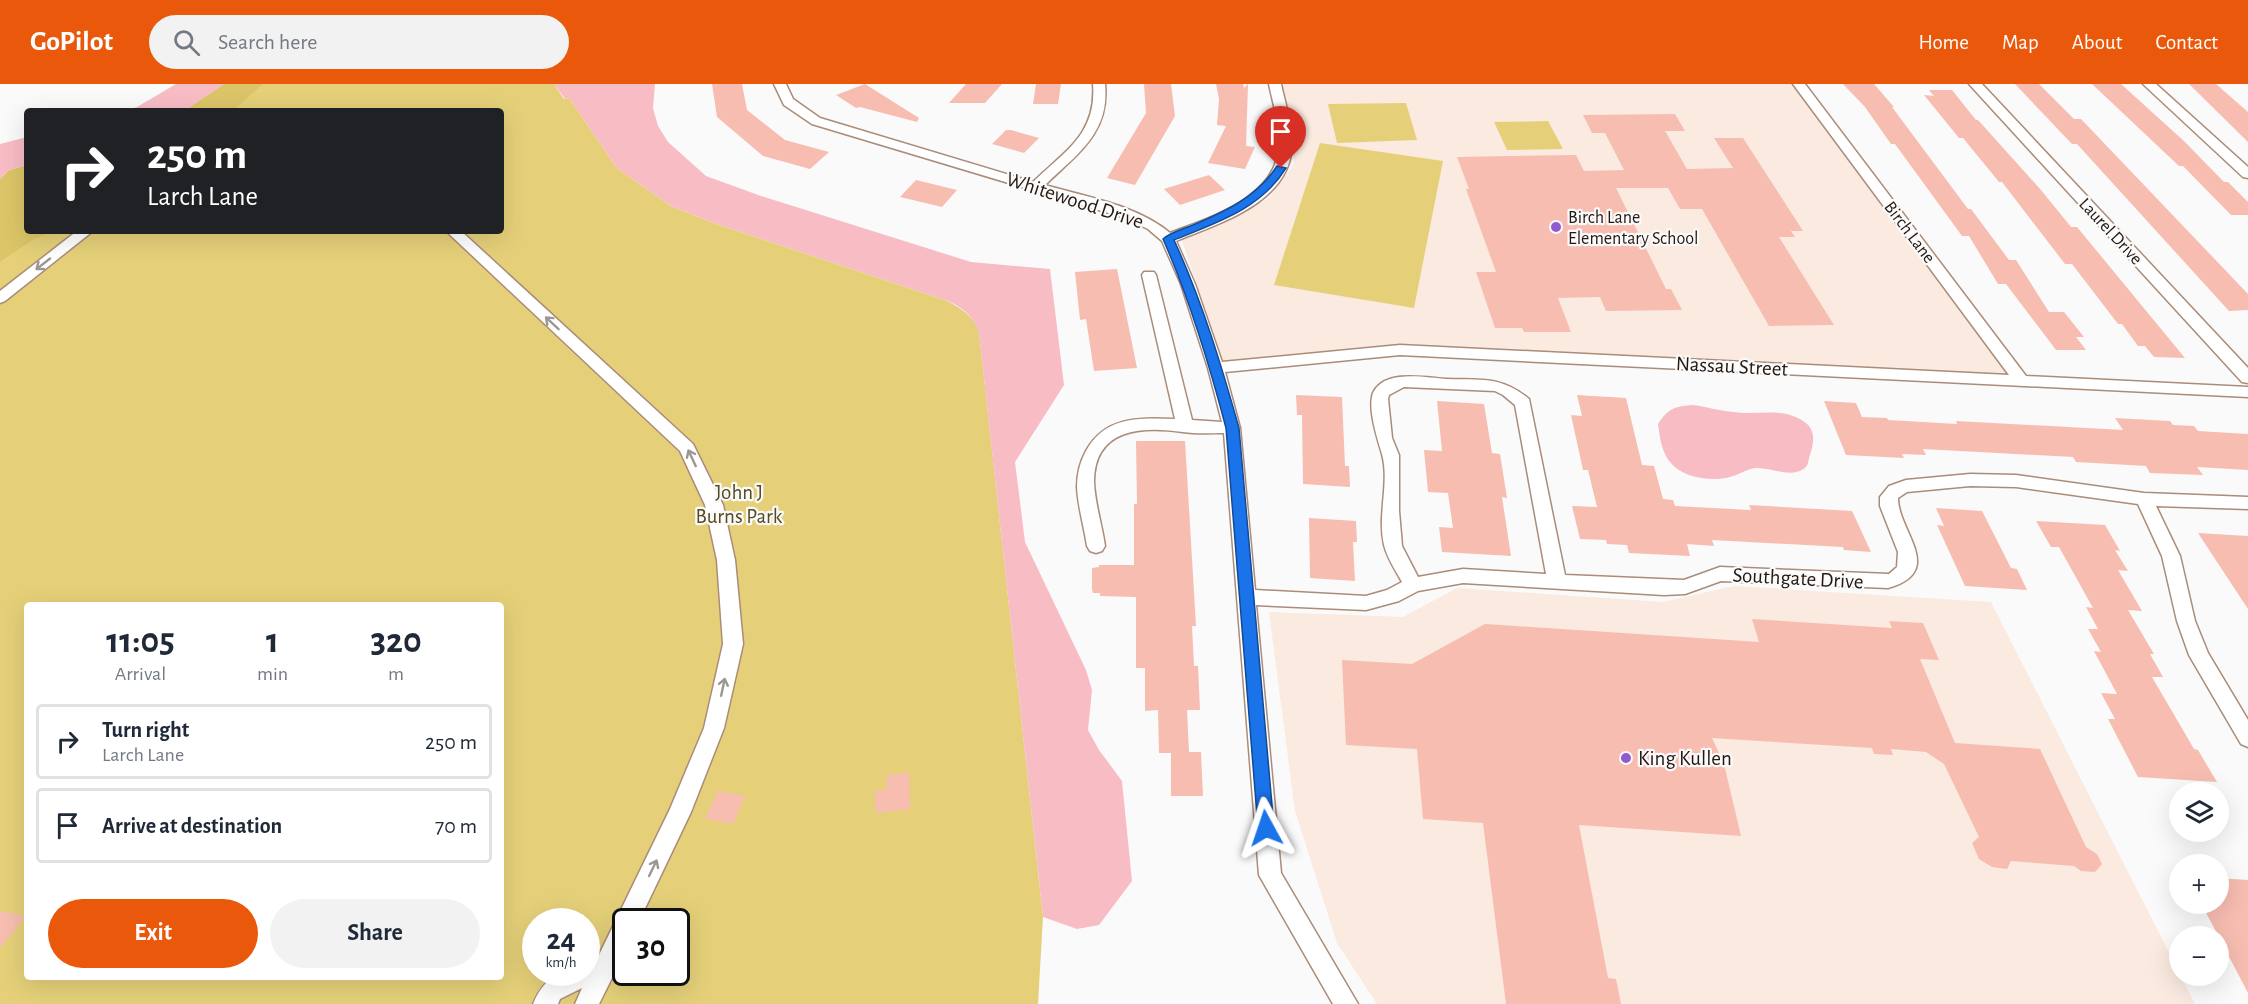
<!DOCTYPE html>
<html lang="en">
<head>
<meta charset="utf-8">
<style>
  body { margin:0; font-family:"Alegreya Sans",sans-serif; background:#f2f2f3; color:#1f2937; height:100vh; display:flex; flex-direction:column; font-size:22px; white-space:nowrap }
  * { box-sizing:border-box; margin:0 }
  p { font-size:20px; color:#747a83 }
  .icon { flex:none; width:33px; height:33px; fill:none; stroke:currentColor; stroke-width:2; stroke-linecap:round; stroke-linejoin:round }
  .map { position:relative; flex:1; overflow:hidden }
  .details { position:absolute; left:24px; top:518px; width:480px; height:378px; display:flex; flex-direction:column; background:#fff; border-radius:6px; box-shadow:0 6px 24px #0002 }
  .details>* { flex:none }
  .hud { position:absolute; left:24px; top:24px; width:480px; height:126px; border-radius:6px; box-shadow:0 6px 24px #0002; background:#202124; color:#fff; overflow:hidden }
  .controls { position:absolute; left:2169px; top:698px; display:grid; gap:12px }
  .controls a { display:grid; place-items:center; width:60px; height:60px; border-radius:50%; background:#fff; box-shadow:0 6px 24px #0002; font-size:30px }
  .speed { position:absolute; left:522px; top:824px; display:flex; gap:12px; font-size:30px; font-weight:700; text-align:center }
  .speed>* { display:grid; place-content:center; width:78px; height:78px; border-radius:50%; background:#fff; box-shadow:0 6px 24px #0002; line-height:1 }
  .speed small { font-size:15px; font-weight:400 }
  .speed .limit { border:3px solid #111; border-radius:9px; background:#fff; color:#111 }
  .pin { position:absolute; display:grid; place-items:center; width:51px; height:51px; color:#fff; margin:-62px -26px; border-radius:50% 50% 50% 0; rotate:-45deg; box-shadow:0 0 6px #0007 }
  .pin .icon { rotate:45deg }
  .me { position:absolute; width:66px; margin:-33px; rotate:355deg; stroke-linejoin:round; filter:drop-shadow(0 0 4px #0008) }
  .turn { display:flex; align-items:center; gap:21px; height:126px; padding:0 24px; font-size:27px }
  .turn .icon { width:78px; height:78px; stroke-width:2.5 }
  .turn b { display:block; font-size:42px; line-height:51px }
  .eta { display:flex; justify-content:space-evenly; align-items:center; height:102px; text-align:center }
  .eta b { font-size:36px; font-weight:700; line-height:42px }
  .action { display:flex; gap:12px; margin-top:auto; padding:12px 24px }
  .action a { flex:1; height:69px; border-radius:36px; background:#ea580c; color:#fff; font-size:24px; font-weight:700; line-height:69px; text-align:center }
  .action a+a { background:#f2f2f3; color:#1f2937 }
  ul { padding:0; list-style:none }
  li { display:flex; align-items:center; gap:18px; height:75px; margin:0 12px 9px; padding:0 12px; border:3px solid #e0e1e3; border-radius:6px }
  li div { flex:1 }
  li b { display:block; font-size:22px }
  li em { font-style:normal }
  header { display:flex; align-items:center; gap:36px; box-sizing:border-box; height:84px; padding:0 30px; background:#ea580c; color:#fff }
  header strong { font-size:28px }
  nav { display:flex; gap:33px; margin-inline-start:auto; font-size:21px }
  .search { width:420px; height:54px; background:#f2f2f3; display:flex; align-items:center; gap:15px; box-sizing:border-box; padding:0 21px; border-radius:33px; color:#747a83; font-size:22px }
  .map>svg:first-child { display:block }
  .built { fill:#faeae0 }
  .green { fill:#e5d079; fill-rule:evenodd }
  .forest { fill:#dcc568 }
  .water { fill:#f8bcc5 }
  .building { fill:#f7bdb1 }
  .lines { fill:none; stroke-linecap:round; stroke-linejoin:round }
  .street-casing { stroke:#aa8c79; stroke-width:3 }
  .street { fill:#fff; fill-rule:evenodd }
  .oneway { stroke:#9c9794 }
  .route { fill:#1a73e8; stroke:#114b97; stroke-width:1.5 }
  .poi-dot { fill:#9359d0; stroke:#fafafa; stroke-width:2 }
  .labels { text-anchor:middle; stroke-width:4.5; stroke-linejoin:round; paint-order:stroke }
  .far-poi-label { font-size:18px; fill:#241811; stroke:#fafafa; text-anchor:start }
  .far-street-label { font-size:18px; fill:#241811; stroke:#fafafa }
  .street-label { font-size:21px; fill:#241811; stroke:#fafafa }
  .park-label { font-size:21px; fill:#544b23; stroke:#fafafa }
  .poi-label { font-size:21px; fill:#241811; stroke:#fafafa; text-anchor:start }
</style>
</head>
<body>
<header>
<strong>GoPilot</strong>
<div class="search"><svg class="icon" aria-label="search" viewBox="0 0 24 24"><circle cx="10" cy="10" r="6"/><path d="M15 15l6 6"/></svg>Search here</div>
<nav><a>Home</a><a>Map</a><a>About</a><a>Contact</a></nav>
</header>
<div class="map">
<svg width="2248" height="920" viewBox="0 0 2248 920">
  <rect width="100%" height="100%" fill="#fafafa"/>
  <path class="built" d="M1282,0H1796L2015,294L1389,261L1223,277L1181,154L1240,131L1269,114L1294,80V54Z
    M1734,502L1991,518L2195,920H1377L1337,859L1295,727L1269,528L1403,533L1457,504L1663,518Z"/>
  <path class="green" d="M224,0H554L564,15L569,14L617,84L671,122L711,138L945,216C961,224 973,231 979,248L1043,833L1038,920H0V95L27,81V147H501V27H184ZM27,520H501V892H27ZM536,837H586V888H536ZM626,837H676V888H626Z
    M1406,19L1417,56L1337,59L1328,20Z
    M1548,37L1563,65L1507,66L1494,38Z
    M1320,59L1443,77L1414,224L1274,201Z"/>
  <path class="forest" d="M224,0H263L233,27H184Z
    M27,81V147H53L34,155L0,178V95L9,86Z"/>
  <path class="water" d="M176,0H224L184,27H123L137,23Z
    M554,0H655L653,24L658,42L668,58L706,92L761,112L971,178L1050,185L1064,301L1015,378L1025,458L1086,586L1092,606L1088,646L1099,666L1122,697L1132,797L1099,841L1077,845L1043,833L979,249C973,231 962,223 945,216L711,138L671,122L617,84L569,14L565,15Z
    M27,53V81L9,86L0,95V60Z
    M1693,321C1707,323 1720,327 1734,328C1753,331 1775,325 1793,332C1815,340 1816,352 1810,371C1808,376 1809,380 1805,384C1790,395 1771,383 1756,384C1746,385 1739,391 1730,393C1712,398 1682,394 1670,378C1661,367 1660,353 1658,340C1668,324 1676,322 1693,321Z"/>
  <path class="building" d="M712,0H742L747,26L785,56L829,68L810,85L763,72L717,33Z
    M865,0L919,34L917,38L860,23L856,24L836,11Z
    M966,0H1002L985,19H949Z
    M1036,0H1061L1058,20H1033Z
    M1144,0H1171L1175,32L1135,101L1107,94L1146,29Z
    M1216,0H1243L1244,4L1248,0L1246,62L1255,63L1245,85L1208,79L1226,42L1217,41L1219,15Z
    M1843,0H1874L1894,23H1892L1968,125H1971L2009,176H2016L2049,228H2064L2084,253H2076L2086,266H2056L2006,200H1998L1969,152H1962L1895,60H1891L1865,23Z
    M2015,0H2039L2074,35H2081L2248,210V226L2229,227L2077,60H2072Z
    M2092,0H2121L2185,58L2224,98H2228L2248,118V131H2231L2183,82H2179Z
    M2189,0H2216L2248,28V58Z
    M1929,6H1952L1976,36H1978L2041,106L2071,143H2077L2185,274L2154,273L2145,262H2138L2122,240H2118L2072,180H2065L2002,98H1999L1963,54H1959L1924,11L1934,12Z
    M1675,30L1685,47H1665L1687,85L1733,84L1714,54H1743L1803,147H1791L1795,153H1779L1834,241L1769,242L1702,125H1680L1668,104H1616L1666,205H1671L1682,226L1606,227L1600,213L1558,214L1571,248H1524L1522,244H1495L1476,188H1496L1466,105H1469L1457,73L1576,71L1584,87L1624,86L1605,49H1592L1583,31Z
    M1006,46H1011L1039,54L1024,69L992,60Z
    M1209,91L1225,106L1180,121L1164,105Z
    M916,96L957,106L942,123L900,113Z
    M1117,185L1137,284L1094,287L1086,235L1080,236L1075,188Z
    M1296,311L1342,313L1345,382H1349L1350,403L1303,400L1302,331H1297Z
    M1577,311L1626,314L1642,381L1654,382L1663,415L1673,416L1675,422L1751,426L1749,421L1852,427L1871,468L1844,466L1843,463L1712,456L1714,462L1687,460L1690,472L1629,469L1627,461L1607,460L1606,456L1580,455L1572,422L1597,423L1588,386H1583L1571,331L1582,332Z
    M1437,317L1484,320L1492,369L1500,370L1507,414L1502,413L1511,472L1442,468L1439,443L1453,444L1448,409L1428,408L1424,366L1442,367Z
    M1824,317L1856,319L1862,333L1887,334L1888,336L1957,340L1956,337L2123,346L2115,334L2170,337L2173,341L2194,342L2198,347L2248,350V386L2197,383L2203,391L2150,389L2146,382L2076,378L2073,373L1923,365L1926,371L1902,370L1904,374L1846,371Z
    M1136,357H1185L1196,542H1192L1194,582H1198L1200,626H1187L1189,668H1201L1203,712H1171V669H1159L1158,626L1145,627V584H1136V513L1100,512V509H1093L1092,505V484L1099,483V481H1134V420H1137Z
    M1936,424L1982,427L2011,484L2017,485L2027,506L1965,502L1937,441L1944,442Z
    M1309,434L1356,437L1357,458H1353L1355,497L1310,494Z
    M2036,437L2105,441L2120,467L2115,466L2128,487L2118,486L2142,527L2128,526L2154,570H2150L2163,593H2152L2194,665L2198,666L2217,698L2138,693L2108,635H2115L2101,609L2117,610L2094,567L2101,568L2088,545H2098L2086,523L2093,524L2059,463H2051Z
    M2198,449L2248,452V525Z
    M1752,535L1892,544L1889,537L1923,539L1939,576L1920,575L1955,659L2040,665L2086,763L2097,770L2102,780L2095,788L2081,787L2074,782L2011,777L2007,785L1992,783L1979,775L1972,759L1979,753L1944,680L1926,668L1891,665L1893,671L1874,670L1872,664L1712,654L1724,680L1741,752L1579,741L1608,894L1616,895L1621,920H1506L1483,739L1423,735L1417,665L1346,661L1342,576L1412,580L1485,540L1759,558Z
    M909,689L910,725L876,729L875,707L887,705V691Z
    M718,707L745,712L733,740L705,735Z
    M2218,794L2248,796V909L2201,819H2218Z
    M0,827L26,832L0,864Z"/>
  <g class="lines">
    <g class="street-casing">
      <path id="street" d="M774,0H786L793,15L820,34L1033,98C1065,67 1097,50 1093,0H1105C1110,49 1077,70 1045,101C1086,113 1137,121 1170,149C1211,133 1278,114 1279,60C1280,40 1273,20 1269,0H1281C1285,19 1292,39 1292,59C1292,118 1220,139 1176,157L1195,200L1222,278L1400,261L2009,291L1793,0H1805L2026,292L2248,303V313L1400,271L1225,288L1240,344L1255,506L1366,512L1387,506L1402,498C1396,487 1387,474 1384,461C1377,431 1390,399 1382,370C1378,356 1366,321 1374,307C1387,285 1427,294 1447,295C1482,296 1501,292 1529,315L1565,491L1684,496L1720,483L1889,490L1897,483L1898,468L1880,422V413L1889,402L1906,396L1970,390L2016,391L2144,409L2248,413V425L2156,422L2180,472L2195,537L2208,569L2248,636V663L2241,660L2189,571L2177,537L2162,472L2138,420L2016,403L1970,402L1907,408L1898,414C1898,448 1947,487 1888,504L1721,497L1685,510L1664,511L1463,499L1418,507L1399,517L1366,526L1256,521L1281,789L1358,920H1333L1259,791L1224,349C1211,349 1195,350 1183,348C1142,342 1094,344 1094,398C1095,420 1102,441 1105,462L1102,467L1096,469L1090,467L1087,462C1084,442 1078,423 1077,403C1077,390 1080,378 1086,367C1105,332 1139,334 1175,335L1142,191L1144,188H1154L1156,191L1192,336L1222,338L1208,284L1181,200L1162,157L1148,145L1125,134L812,40L784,21ZM1404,303L1495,307L1503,311L1515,321L1546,490L1463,485L1418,493L1402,462L1399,427V371L1392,354L1388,315L1389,311Z
        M1969,0H1982L2248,284V299L2242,298Z
        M2143,0H2156L2248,83V94L2243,93Z
        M77,147H93L5,217L0,219V207Z
        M446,147H461L693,360L723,421L735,476L743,560L724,644L691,728L639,837H626V866L599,920H575L582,904L560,915L558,920H533C545,892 558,888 586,888V877L599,871L670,725L704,644L723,560L717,476L705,421L680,367Z"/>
    </g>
    <use href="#street" class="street"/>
  </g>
  <defs><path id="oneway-shaft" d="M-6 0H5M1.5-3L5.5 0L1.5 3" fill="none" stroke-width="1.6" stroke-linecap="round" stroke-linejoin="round" transform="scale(1.5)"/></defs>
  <g class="oneway">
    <use href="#oneway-shaft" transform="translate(43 180) rotate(142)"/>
    <use href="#oneway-shaft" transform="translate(552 239) rotate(-137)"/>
    <use href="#oneway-shaft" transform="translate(692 374) rotate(-115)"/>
    <use href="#oneway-shaft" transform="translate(723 603) rotate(-78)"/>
    <use href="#oneway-shaft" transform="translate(653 784) rotate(-64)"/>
  </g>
  <path class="route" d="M1277,82L1286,84C1261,125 1216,139 1174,156C1202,217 1221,280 1239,344L1274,744L1272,749L1266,751L1260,749L1258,744L1226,344C1209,279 1190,216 1163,155C1171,148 1183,145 1193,141C1226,127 1257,113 1277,82Z"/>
  <g class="poi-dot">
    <circle cx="1556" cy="143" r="6"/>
    <circle cx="1626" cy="674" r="6"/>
  </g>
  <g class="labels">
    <g class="far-poi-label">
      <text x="1568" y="139">Birch Lane<tspan x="1568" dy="21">Elementary School</tspan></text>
    </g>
    <g class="far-street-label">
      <text transform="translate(2111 147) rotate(47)" y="6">Laurel Drive</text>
      <text transform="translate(1910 148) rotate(53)" y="6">Birch Lane</text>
    </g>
    <g class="street-label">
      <text transform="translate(1075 116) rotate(18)" y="7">Whitewood Drive</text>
      <text transform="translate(1732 282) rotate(3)" y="7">Nassau Street</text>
      <text transform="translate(1798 494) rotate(3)" y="7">Southgate Drive</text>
    </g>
    <g class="park-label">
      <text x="739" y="415">John J<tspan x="739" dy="24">Burns Park</tspan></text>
    </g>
    <g class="poi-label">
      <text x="1638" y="681">King Kullen</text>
    </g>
  </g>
</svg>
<div class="controls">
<a><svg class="icon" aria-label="layers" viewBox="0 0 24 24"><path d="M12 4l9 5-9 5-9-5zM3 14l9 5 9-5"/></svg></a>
<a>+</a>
<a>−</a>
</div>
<div class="speed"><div>24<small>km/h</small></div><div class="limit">30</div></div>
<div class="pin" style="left:1281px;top:84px;background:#d93025"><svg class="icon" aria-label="arrive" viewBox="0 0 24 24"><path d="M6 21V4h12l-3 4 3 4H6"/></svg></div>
<svg class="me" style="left:1266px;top:744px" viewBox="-20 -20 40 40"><path d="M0-17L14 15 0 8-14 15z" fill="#1a73e8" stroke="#fff" stroke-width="4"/></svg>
<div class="hud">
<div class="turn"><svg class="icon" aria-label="right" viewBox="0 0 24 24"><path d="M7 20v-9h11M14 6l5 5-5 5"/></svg><div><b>250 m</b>Larch Lane</div></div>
</div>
<section class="details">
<div class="eta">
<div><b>11:05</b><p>Arrival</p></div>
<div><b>1</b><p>min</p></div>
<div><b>320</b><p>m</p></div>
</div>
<ul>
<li><svg class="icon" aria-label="right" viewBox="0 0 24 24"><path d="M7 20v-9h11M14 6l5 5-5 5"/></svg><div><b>Turn right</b><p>Larch Lane</p></div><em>250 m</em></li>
<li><svg class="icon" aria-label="arrive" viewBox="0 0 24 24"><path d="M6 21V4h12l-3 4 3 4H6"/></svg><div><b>Arrive at destination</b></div><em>70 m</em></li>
</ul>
<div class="action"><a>Exit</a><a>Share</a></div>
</section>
</div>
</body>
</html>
